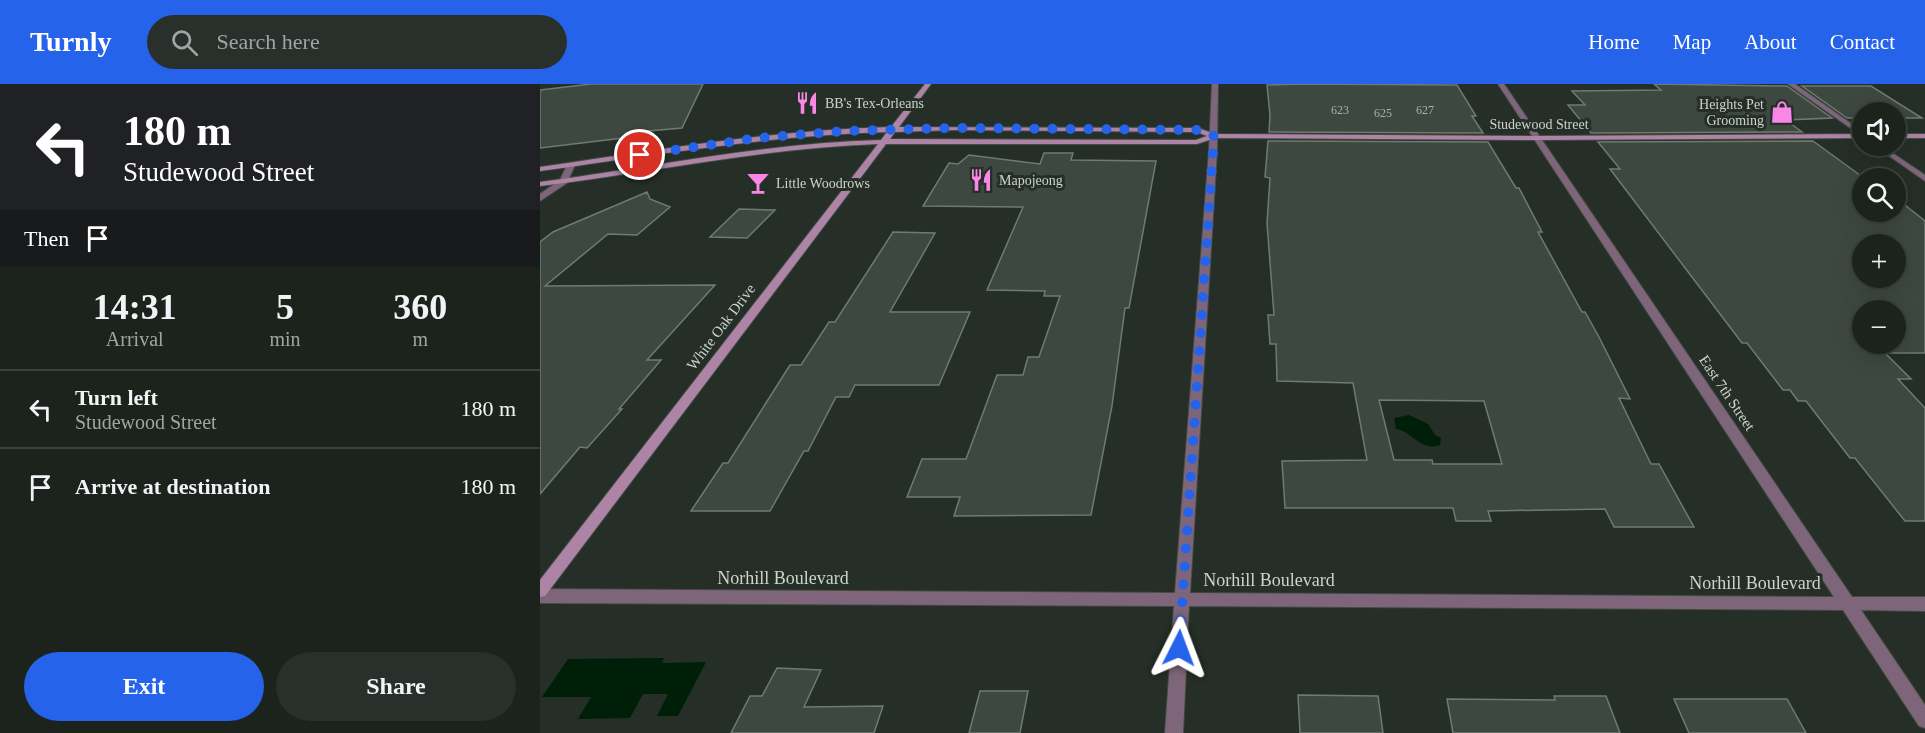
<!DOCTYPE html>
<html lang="en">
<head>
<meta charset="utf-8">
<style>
  body { margin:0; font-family:Georgia,serif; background:#292f2a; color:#f1f3f6; height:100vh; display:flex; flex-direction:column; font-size:22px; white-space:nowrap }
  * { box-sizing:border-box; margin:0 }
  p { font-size:20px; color:#a0a4a4 }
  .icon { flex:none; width:33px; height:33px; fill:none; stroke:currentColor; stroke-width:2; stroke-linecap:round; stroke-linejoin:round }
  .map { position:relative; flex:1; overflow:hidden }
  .drawer { display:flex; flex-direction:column; background:#1c231d; width:540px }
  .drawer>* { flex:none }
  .guide { background:#202124; color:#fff; overflow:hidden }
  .fabs { position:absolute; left:1312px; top:18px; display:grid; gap:12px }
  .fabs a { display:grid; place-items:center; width:54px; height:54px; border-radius:50%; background:#1c231d; box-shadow:0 6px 24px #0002,0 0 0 2px #3a403b; font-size:30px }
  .pin { position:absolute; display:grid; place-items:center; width:51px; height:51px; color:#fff; margin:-26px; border:3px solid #fff; border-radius:50%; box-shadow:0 2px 6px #0007 }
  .me { position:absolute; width:66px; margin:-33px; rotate:3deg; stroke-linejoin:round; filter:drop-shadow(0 0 4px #0008) }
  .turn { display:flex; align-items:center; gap:21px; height:126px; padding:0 24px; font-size:27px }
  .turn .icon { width:78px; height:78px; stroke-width:2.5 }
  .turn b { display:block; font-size:42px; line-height:51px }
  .then { display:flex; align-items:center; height:57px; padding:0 24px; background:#0003; gap:12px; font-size:22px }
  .eta { display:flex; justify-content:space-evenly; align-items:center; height:102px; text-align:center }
  .eta b { font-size:36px; font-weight:700; line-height:42px }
  .primary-button { display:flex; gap:12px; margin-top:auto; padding:12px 24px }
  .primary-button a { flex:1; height:69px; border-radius:36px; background:#2563eb; color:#fff; font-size:24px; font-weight:700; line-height:69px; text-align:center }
  .primary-button a+a { background:#292f2a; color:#f1f3f6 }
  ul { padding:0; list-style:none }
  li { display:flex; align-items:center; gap:18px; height:78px; padding:0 24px; border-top:2px solid #3a403b }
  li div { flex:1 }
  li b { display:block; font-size:22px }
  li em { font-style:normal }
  header { display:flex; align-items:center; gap:36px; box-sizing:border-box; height:84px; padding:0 30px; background:#2563eb; color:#fff }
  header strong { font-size:28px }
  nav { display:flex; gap:33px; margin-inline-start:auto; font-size:21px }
  .search { width:420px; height:54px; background:#292f2a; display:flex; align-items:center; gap:15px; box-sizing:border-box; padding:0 21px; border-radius:33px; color:#a0a4a4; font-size:22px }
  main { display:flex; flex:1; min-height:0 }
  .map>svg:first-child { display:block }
  .water { fill:#001f08 }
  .building { fill:#3d4840; stroke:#6f7b71; stroke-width:1.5; fill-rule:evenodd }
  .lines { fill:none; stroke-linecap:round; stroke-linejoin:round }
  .street-casing { stroke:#434d45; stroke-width:2 }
  .secondary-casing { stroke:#434d45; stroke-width:2 }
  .street { fill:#7f657a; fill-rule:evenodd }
  .secondary { fill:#ae84a6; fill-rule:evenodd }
  .route { stroke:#2563eb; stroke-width:10; stroke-dasharray:0 18 }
  .labels { text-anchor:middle; stroke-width:6; stroke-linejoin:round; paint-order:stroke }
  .number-label { font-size:12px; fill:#a9b0aa }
  .far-poi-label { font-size:14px; fill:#cdd3ce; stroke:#252f27; text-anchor:start }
  .far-street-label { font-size:14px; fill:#cdd3ce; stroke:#252f27 }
  .street-label { font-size:15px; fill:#cdd3ce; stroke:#252f27 }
  .near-street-label { font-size:18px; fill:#cdd3ce; stroke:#252f27 }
</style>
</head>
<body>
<header>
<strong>Turnly</strong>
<div class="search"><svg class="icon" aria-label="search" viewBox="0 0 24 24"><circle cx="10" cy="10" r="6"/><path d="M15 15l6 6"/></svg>Search here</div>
<nav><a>Home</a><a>Map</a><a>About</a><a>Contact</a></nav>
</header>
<main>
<section class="drawer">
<div class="guide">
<div class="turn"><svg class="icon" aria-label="left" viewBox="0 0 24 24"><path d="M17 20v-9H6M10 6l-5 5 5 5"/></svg><div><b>180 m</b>Studewood Street</div></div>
<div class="then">Then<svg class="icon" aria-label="arrive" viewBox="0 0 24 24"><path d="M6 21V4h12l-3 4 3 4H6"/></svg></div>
</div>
<div class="eta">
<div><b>14:31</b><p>Arrival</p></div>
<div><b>5</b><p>min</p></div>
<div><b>360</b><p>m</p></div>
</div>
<ul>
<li><svg class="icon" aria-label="left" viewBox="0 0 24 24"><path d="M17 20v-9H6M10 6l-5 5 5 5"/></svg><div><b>Turn left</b><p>Studewood Street</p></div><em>180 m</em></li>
<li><svg class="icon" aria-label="arrive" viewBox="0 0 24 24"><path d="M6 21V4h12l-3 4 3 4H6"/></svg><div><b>Arrive at destination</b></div><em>180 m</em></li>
</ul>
<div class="primary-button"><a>Exit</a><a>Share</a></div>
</section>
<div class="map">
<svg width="1385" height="649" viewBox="0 0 1385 649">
  <rect width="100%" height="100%" fill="#252f27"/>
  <path class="water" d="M869,331L888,340L895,351L901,354L900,361C880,368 874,348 856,345L854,334Z
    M124,574L122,579L166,578L138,632H117L128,610H103L90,634L38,635L51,613H2L28,575Z"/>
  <path class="building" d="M51,0H163L142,44L86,49L83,54L0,64V6Z
    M761,0L917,1L936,32H932L943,49L729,48L730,31L727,1Z
    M1114,0L1247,2L1292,34L1246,36L1262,48L1051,49L1028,21H1045L1032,7L1121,6Z
    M1262,2H1331L1382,34H1356V28H1323V34H1307Z
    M728,57L948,58L976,104H979L1002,148H998L1042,228H1045L1059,253L1090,315L1079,314L1111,380H1119L1154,443H1074L1065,425L948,427L951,437H916L913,424H745L742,377L827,376L813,299L737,297L736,260H730L728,231H734L727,139L730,94L725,93ZM839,316L944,317L962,380H893L892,376H854Z
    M1273,57L1324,94L1323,128H1356V114L1385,137V269H1345L1371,295H1358L1385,324V437H1365L1315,374H1310L1266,317H1258L1250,306H1243L1207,259H1202L1070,85H1080L1058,58ZM1323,160H1356V194H1323ZM1323,226H1356V260H1323Z
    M504,69H533L531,76L616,77L589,224H585L572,322L551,431L414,432L420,413H367L382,375H426L457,291H483L488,273H499L520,212H504L505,207L447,206L483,123L383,122L409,79L418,80L429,71L500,80Z
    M107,108L110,115L130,123L97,151L68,150L5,202L175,201L107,276H121L79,325H82L47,364L40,363L0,410V158L13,148Z
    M199,125L235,126L207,154L170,153Z
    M353,148L395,149L350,228H430L399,301H315L309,313H296L268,367H264L230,427H151L183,379H188L250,281H261L289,238H295Z
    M237,584L281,586L264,623L343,622L334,649H191L210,612H222Z
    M440,607H488L480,649H429Z
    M758,611L838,612L843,649H760Z
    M1014,612H1066L1080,649H913L907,615L1015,616Z
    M1134,615H1247L1266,649H1149Z"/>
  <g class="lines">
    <g class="street-casing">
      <path id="street" d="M672,0H678L677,66L650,509L1294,513L958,0H964L1312,513H1385V527L1321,526L1385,621V644L1379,642L1303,526L649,522L643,649H625L634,522L0,519V505L635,509L669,66Z
        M1248,0H1255L1323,48V53Z
        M1335,62H1342L1385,91V97Z
        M28,79L35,81L27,99L0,117V110L20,96Z"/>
    </g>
    <g class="secondary-casing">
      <path id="secondary" d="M385,0H391L359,43L658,44L675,50L997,52L1323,50V54L997,56L675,54L657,60H346L5,512L0,513V496L338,60C224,64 113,88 0,102V98C114,83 226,59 341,56L347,48C231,51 116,71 0,87V83C117,66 233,46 351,43ZM415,46L657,48L667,52L656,56L350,55L355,48Z
        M1356,50H1385V54H1356Z"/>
    </g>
    <use href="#street" class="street"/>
    <use href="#secondary" class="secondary"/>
  </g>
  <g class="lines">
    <path class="route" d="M100,71L218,54L305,47L415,44L657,46L674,52L639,564"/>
  </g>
  <defs>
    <g id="restaurant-bare" transform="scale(1.8)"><path d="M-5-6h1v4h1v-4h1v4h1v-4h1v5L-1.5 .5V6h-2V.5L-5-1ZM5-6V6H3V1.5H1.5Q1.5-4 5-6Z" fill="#fa87e7" stroke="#252f27" stroke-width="2.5" paint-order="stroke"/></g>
    <g id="shop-bare" transform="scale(1.8)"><path d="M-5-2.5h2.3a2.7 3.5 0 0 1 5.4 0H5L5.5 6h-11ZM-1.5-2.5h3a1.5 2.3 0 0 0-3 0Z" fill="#fa87e7" stroke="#252f27" stroke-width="2.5" paint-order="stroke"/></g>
    <g id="bar-bare" transform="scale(1.8)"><path d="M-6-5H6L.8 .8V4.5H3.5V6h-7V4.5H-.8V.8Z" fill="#fa87e7" stroke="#252f27" stroke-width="2.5" paint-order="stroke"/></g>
  </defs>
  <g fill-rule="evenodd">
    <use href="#restaurant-bare" x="267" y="19"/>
    <use href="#shop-bare" x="1242" y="28"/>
    <use href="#restaurant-bare" x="441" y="96"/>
    <use href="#bar-bare" x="218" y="99"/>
  </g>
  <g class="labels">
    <g class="number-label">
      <text x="800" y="30">623</text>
      <text x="885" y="30">627</text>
      <text x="843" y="33">625</text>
    </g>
    <g class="far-poi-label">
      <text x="285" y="24">BB's Tex-Orleans</text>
      <text x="1224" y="25" text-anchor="end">Heights Pet<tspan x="1224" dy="16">Grooming</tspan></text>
      <text x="459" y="101">Mapojeong</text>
      <text x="236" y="104">Little Woodrows</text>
    </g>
    <g class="far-street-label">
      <text x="999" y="45">Studewood Street</text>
    </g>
    <g class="street-label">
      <text transform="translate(181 243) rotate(-53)" y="5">White Oak Drive</text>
      <text transform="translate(1187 309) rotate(56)" y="5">East 7th Street</text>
    </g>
    <g class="near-street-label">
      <text x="243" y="500">Norhill Boulevard</text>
      <text x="729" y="502">Norhill Boulevard</text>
      <text x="1215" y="505">Norhill Boulevard</text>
    </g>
  </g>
</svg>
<div class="fabs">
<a><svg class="icon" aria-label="sound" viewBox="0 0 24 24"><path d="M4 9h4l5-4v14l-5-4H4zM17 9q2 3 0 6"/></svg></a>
<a><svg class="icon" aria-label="search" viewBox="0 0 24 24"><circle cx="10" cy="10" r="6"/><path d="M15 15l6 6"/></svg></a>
<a>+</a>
<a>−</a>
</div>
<div class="pin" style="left:100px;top:71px;background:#d93025"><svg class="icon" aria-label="arrive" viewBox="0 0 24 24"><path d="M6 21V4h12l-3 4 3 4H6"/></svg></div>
<svg class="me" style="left:639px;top:564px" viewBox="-20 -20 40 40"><path d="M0-17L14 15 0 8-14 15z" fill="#2563eb" stroke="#fff" stroke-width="4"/></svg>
</div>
</main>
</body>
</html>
